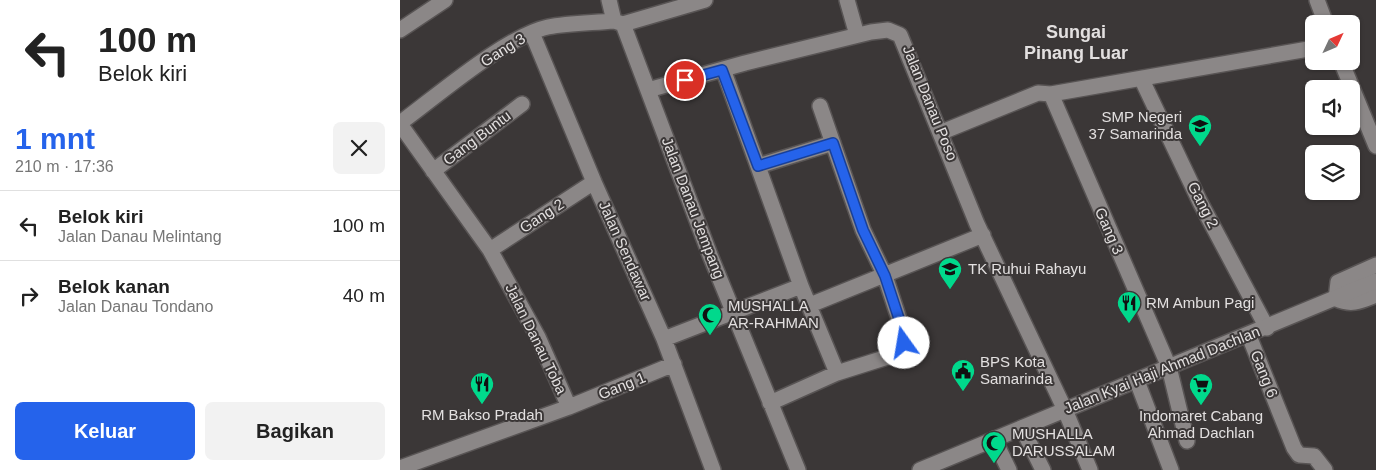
<!DOCTYPE html>
<html lang="id">
<head>
<meta charset="utf-8">
<style>
  body { margin:0; font-family:Helvetica,sans-serif; background:#f2f2f2; color:#222; height:100vh; display:flex; flex-direction:column; font-size:19px; white-space:nowrap }
  * { box-sizing:border-box; margin:0 }
  p { font-size:16px; color:#767676 }
  .icon { flex:none; width:28px; height:28px; fill:none; stroke:currentColor; stroke-width:2; stroke-linecap:round; stroke-linejoin:round }
  .map { position:relative; flex:1; overflow:hidden }
  .details { display:flex; flex-direction:column; background:#fff; width:400px }
  .details>* { flex:none }
  .top-card { background:#fff; color:#222; overflow:hidden }
  .needle { width:32px; rotate:46deg }
  .buttons { position:absolute; left:905px; top:15px; display:grid; gap:10px }
  .buttons a { display:grid; place-items:center; width:55px; height:55px; border-radius:8px; background:#fff; box-shadow:0 1px 4px #0004; font-size:25px }
  .pin { position:absolute; display:grid; place-items:center; width:42px; height:42px; color:#fff; margin:-21px; border:2px solid #fff; border-radius:50%; box-shadow:0 1px 5px #0007 }
  .me { position:absolute; width:55px; margin:-28px; rotate:347deg; stroke-linejoin:round; filter:drop-shadow(0 0 4px #0008) }
  .turn { display:flex; align-items:center; gap:18px; height:105px; padding:0 15px; font-size:22px }
  .turn .icon { width:65px; height:65px; stroke-width:2.5 }
  .turn b { display:block; font-size:35px; line-height:42px }
  .round { display:grid; place-items:center; flex:none; width:52px; height:52px; border-radius:8px; background:#f2f2f2 }
  .headline { display:flex; align-items:center; justify-content:space-between; height:85px; padding:0 15px }
  h1 { font-size:30px; font-weight:700; line-height:38px; color:#2563eb }
  .cta { display:flex; gap:10px; margin-top:auto; padding:10px 15px }
  .cta a { flex:1; height:58px; border-radius:8px; background:#2563eb; color:#fff; font-size:20px; font-weight:700; line-height:58px; text-align:center }
  .cta a+a { background:#f2f2f2; color:#222 }
  ul { padding:0; list-style:none }
  li { display:flex; align-items:center; gap:15px; height:70px; padding:0 15px; border-top:1px solid #e0e0e0 }
  li div { flex:1 }
  li b { display:block; font-size:19px }
  li em { font-style:normal }
  main { display:flex; flex:1; min-height:0 }
  .map>svg:first-child { display:block }
  .lines { fill:none; stroke-linecap:round; stroke-linejoin:round }
  .street-casing { stroke:#585454; stroke-width:18 }
  .secondary-casing { stroke:#585454; stroke-width:18 }
  .street { stroke:#8b8787; stroke-width:15 }
  .secondary { stroke:#8b8787; stroke-width:15 }
  .route-casing { stroke:#184099; stroke-width:12 }
  .route { stroke:#2563eb; stroke-width:9 }
  .labels { text-anchor:middle; stroke-width:4; stroke-linejoin:round; paint-order:stroke }
  .street-label { font-size:15px; fill:#e3e0e0; stroke:#3b3737 }
  .poi-label { font-size:15px; fill:#e3e0e0; stroke:#3b3737; text-anchor:start }
  .quarter-label { font-size:18px; font-weight:bold; fill:#e3e0e0; stroke:#3b3737 }
</style>
</head>
<body>
<main>
<section class="details">
<div class="top-card">
<div class="turn"><svg class="icon" aria-label="left" viewBox="0 0 24 24"><path d="M17 20v-9H6M10 6l-5 5 5 5"/></svg><div><b>100 m</b>Belok kiri</div></div>
</div>
<div class="headline"><div><h1>1 mnt</h1><p>210 m · 17:36</p></div><a class="round"><svg class="icon" aria-label="close" viewBox="0 0 24 24"><path d="M6 6l12 12M18 6L6 18"/></svg></a></div>
<ul>
<li><svg class="icon" aria-label="left" viewBox="0 0 24 24"><path d="M17 20v-9H6M10 6l-5 5 5 5"/></svg><div><b>Belok kiri</b><p>Jalan Danau Melintang</p></div><em>100 m</em></li>
<li><svg class="icon" aria-label="right" viewBox="0 0 24 24"><path d="M7 20v-9h11M14 6l5 5-5 5"/></svg><div><b>Belok kanan</b><p>Jalan Danau Tondano</p></div><em>40 m</em></li>
</ul>
<div class="cta"><a>Keluar</a><a>Bagikan</a></div>
</section>
<div class="map">
<svg width="976" height="470" viewBox="0 0 976 470">
  <rect width="100%" height="100%" fill="#3b3737"/>
  <g class="lines">
    <g class="street-casing">
      <path id="street" d="M209,0L214,21
        M305,0L223,24L310,255L398,470
        M447,0L457,35
        M0,30L45,0
        M132,33L194,182L264,339L313,470
        M323,69L401,286L437,373
        M742,80L800,202L867,328
        M248,90L345,63L471,32L488,30L500,35L577,224L665,410L690,470
        M651,94L769,367L787,441
        M0,123C37,96 106,36 148,27C169,23 192,23 214,21L223,24
        M0,124L90,250L138,337L169,407L0,468
        M542,132L638,93L651,94L914,48
        M358,166L433,143
        M33,171L122,104
        M90,250L194,182
        M976,265L938,282L936,299C952,306 961,301 976,295
        M410,305L583,235
        M849,336L894,448L899,455L914,456L925,470
        M264,339L401,286
        M737,381L771,470
        M370,403L437,373L497,354C502,349 504,345 505,337L485,276L463,230L420,106
        M169,407L274,364
        M622,428L643,470
        M594,439L609,470"/>
    </g>
    <g class="secondary-casing">
      <path id="secondary" d="M917,0L926,24
        M941,61L976,146
        M520,470L976,281"/>
    </g>
    <use href="#street" class="street"/>
    <use href="#secondary" class="secondary"/>
  </g>
  <g class="lines">
    <g class="route-casing">
      <path id="route" d="M285,80L322,70L358,166L433,143L463,230L485,276L505,337L504,343"/>
    </g>
    <use href="#route" class="route"/>
  </g>
  <defs>
    <g id="school-pin" transform="scale(1.25)"><path d="M0 17L-7.5 6A9.5 9.5 0 1 1 7.5 6Z" fill="#00d98c" stroke="#3b3737"/><path d="M0-5L7-2L0 1L-7-2ZM-4 1L0 2.5L4 1V4Q0 6-4 4Z" fill="#111"/></g>
    <g id="restaurant-pin" transform="scale(1.25)"><path d="M0 17L-7.5 6A9.5 9.5 0 1 1 7.5 6Z" fill="#00d98c" stroke="#3b3737"/><path d="M-5-6h1v4h1v-4h1v4h1v-4h1v5L-1.5 .5V6h-2V.5L-5-1ZM5-6V6H3V1.5H1.5Q1.5-4 5-6Z" fill="#111"/></g>
    <g id="mosque-pin" transform="scale(1.25)"><path d="M0 17L-7.5 6A9.5 9.5 0 1 1 7.5 6Z" fill="#00d98c" stroke="#3b3737"/><path d="M3.5-4.9A6 6 0 1 0 3.5 4.9A5 5 0 1 1 3.5-4.9Z" fill="#111"/></g>
    <g id="civic-pin" transform="scale(1.25)"><path d="M0 17L-7.5 6A9.5 9.5 0 1 1 7.5 6Z" fill="#00d98c" stroke="#3b3737"/><path d="M-.6-6.5H3V-4.5H.6V-3L4-1V1h2V6H-6V1h2V-1L-.6-3ZM-1.2 2.5V6h2.4V2.5Z" fill="#111"/></g>
    <g id="supermarket-pin" transform="scale(1.25)"><path d="M0 17L-7.5 6A9.5 9.5 0 1 1 7.5 6Z" fill="#00d98c" stroke="#3b3737"/><path d="M-6-5.5h2.5l.6 2H6L4.5 2H-2.5L-4.4-4H-6ZM-1.5 3.2a1.3 1.3 0 1 0 .1 0ZM3 3.2a1.3 1.3 0 1 0 .1 0Z" fill="#111"/></g>
  </defs>
  <g fill-rule="evenodd">
    <use href="#school-pin" x="800" y="126"/>
    <use href="#school-pin" x="550" y="269"/>
    <use href="#restaurant-pin" x="729" y="303"/>
    <use href="#mosque-pin" x="310" y="315"/>
    <use href="#civic-pin" x="563" y="371"/>
    <use href="#restaurant-pin" x="82" y="384"/>
    <use href="#supermarket-pin" x="801" y="385"/>
    <use href="#mosque-pin" x="594" y="443"/>
  </g>
  <g class="labels">
    <g class="street-label">
      <text transform="translate(103 50) rotate(-32)" y="5">Gang 3</text>
      <text transform="translate(530 103) rotate(68)" y="5">Jalan Danau Poso</text>
      <text transform="translate(77 138) rotate(-37)" y="5">Gang Buntu</text>
      <text transform="translate(803 205) rotate(63)" y="5">Gang 2</text>
      <text transform="translate(293 208) rotate(69)" y="5">Jalan Danau Jempang</text>
      <text transform="translate(142 216) rotate(-33)" y="5">Gang 2</text>
      <text transform="translate(709 231) rotate(66)" y="5">Gang 3</text>
      <text transform="translate(225 251) rotate(66)" y="5">Jalan Sendawar</text>
      <text transform="translate(136 339) rotate(64)" y="5">Jalan Danau Toba</text>
      <text transform="translate(762 370) rotate(-22)" y="5">Jalan Kyai Haji Ahmad Dachlan</text>
      <text transform="translate(864 374) rotate(68)" y="5">Gang 6</text>
      <text transform="translate(222 386) rotate(-22)" y="5">Gang 1</text>
    </g>
    <g class="poi-label">
      <text x="782" y="122" text-anchor="end">SMP Negeri<tspan x="782" dy="17">37 Samarinda</tspan></text>
      <text x="568" y="274">TK Ruhui Rahayu</text>
      <text x="746" y="308">RM Ambun Pagi</text>
      <text x="328" y="311">MUSHALLA<tspan x="328" dy="17">AR-RAHMAN</tspan></text>
      <text x="580" y="367">BPS Kota<tspan x="580" dy="17">Samarinda</tspan></text>
      <text x="82" y="420" text-anchor="middle">RM Bakso Pradah</text>
      <text x="801" y="421" text-anchor="middle">Indomaret Cabang<tspan x="801" dy="17">Ahmad Dachlan</tspan></text>
      <text x="612" y="439">MUSHALLA<tspan x="612" dy="17">DARUSSALAM</tspan></text>
    </g>
    <g class="quarter-label">
      <text x="676" y="38">Sungai<tspan x="676" dy="21">Pinang Luar</tspan></text>
    </g>
  </g>
</svg>
<div class="buttons">
<a><svg class="needle" viewBox="-14 -14 28 28"><path d="M0-13l5 13h-10z" fill="#e53935"/><path d="M0 13l5-13h-10z" fill="#767676"/></svg></a>
<a><svg class="icon" aria-label="sound" viewBox="0 0 24 24"><path d="M4 9h4l5-4v14l-5-4H4zM17 9q2 3 0 6"/></svg></a>
<a><svg class="icon" aria-label="layers" viewBox="0 0 24 24"><path d="M12 4l9 5-9 5-9-5zM3 14l9 5 9-5"/></svg></a>
</div>
<div class="pin" style="left:285px;top:80px;background:#d93025"><svg class="icon" aria-label="arrive" viewBox="0 0 24 24"><path d="M6 21V4h12l-3 4 3 4H6"/></svg></div>
<svg class="me" style="left:504px;top:343px" viewBox="-20 -20 40 40"><circle r="19" fill="#fff"/><path d="M0-13L10 11 0 6-10 11z" fill="#2563eb"/></svg>
</div>
</main>
</body>
</html>
